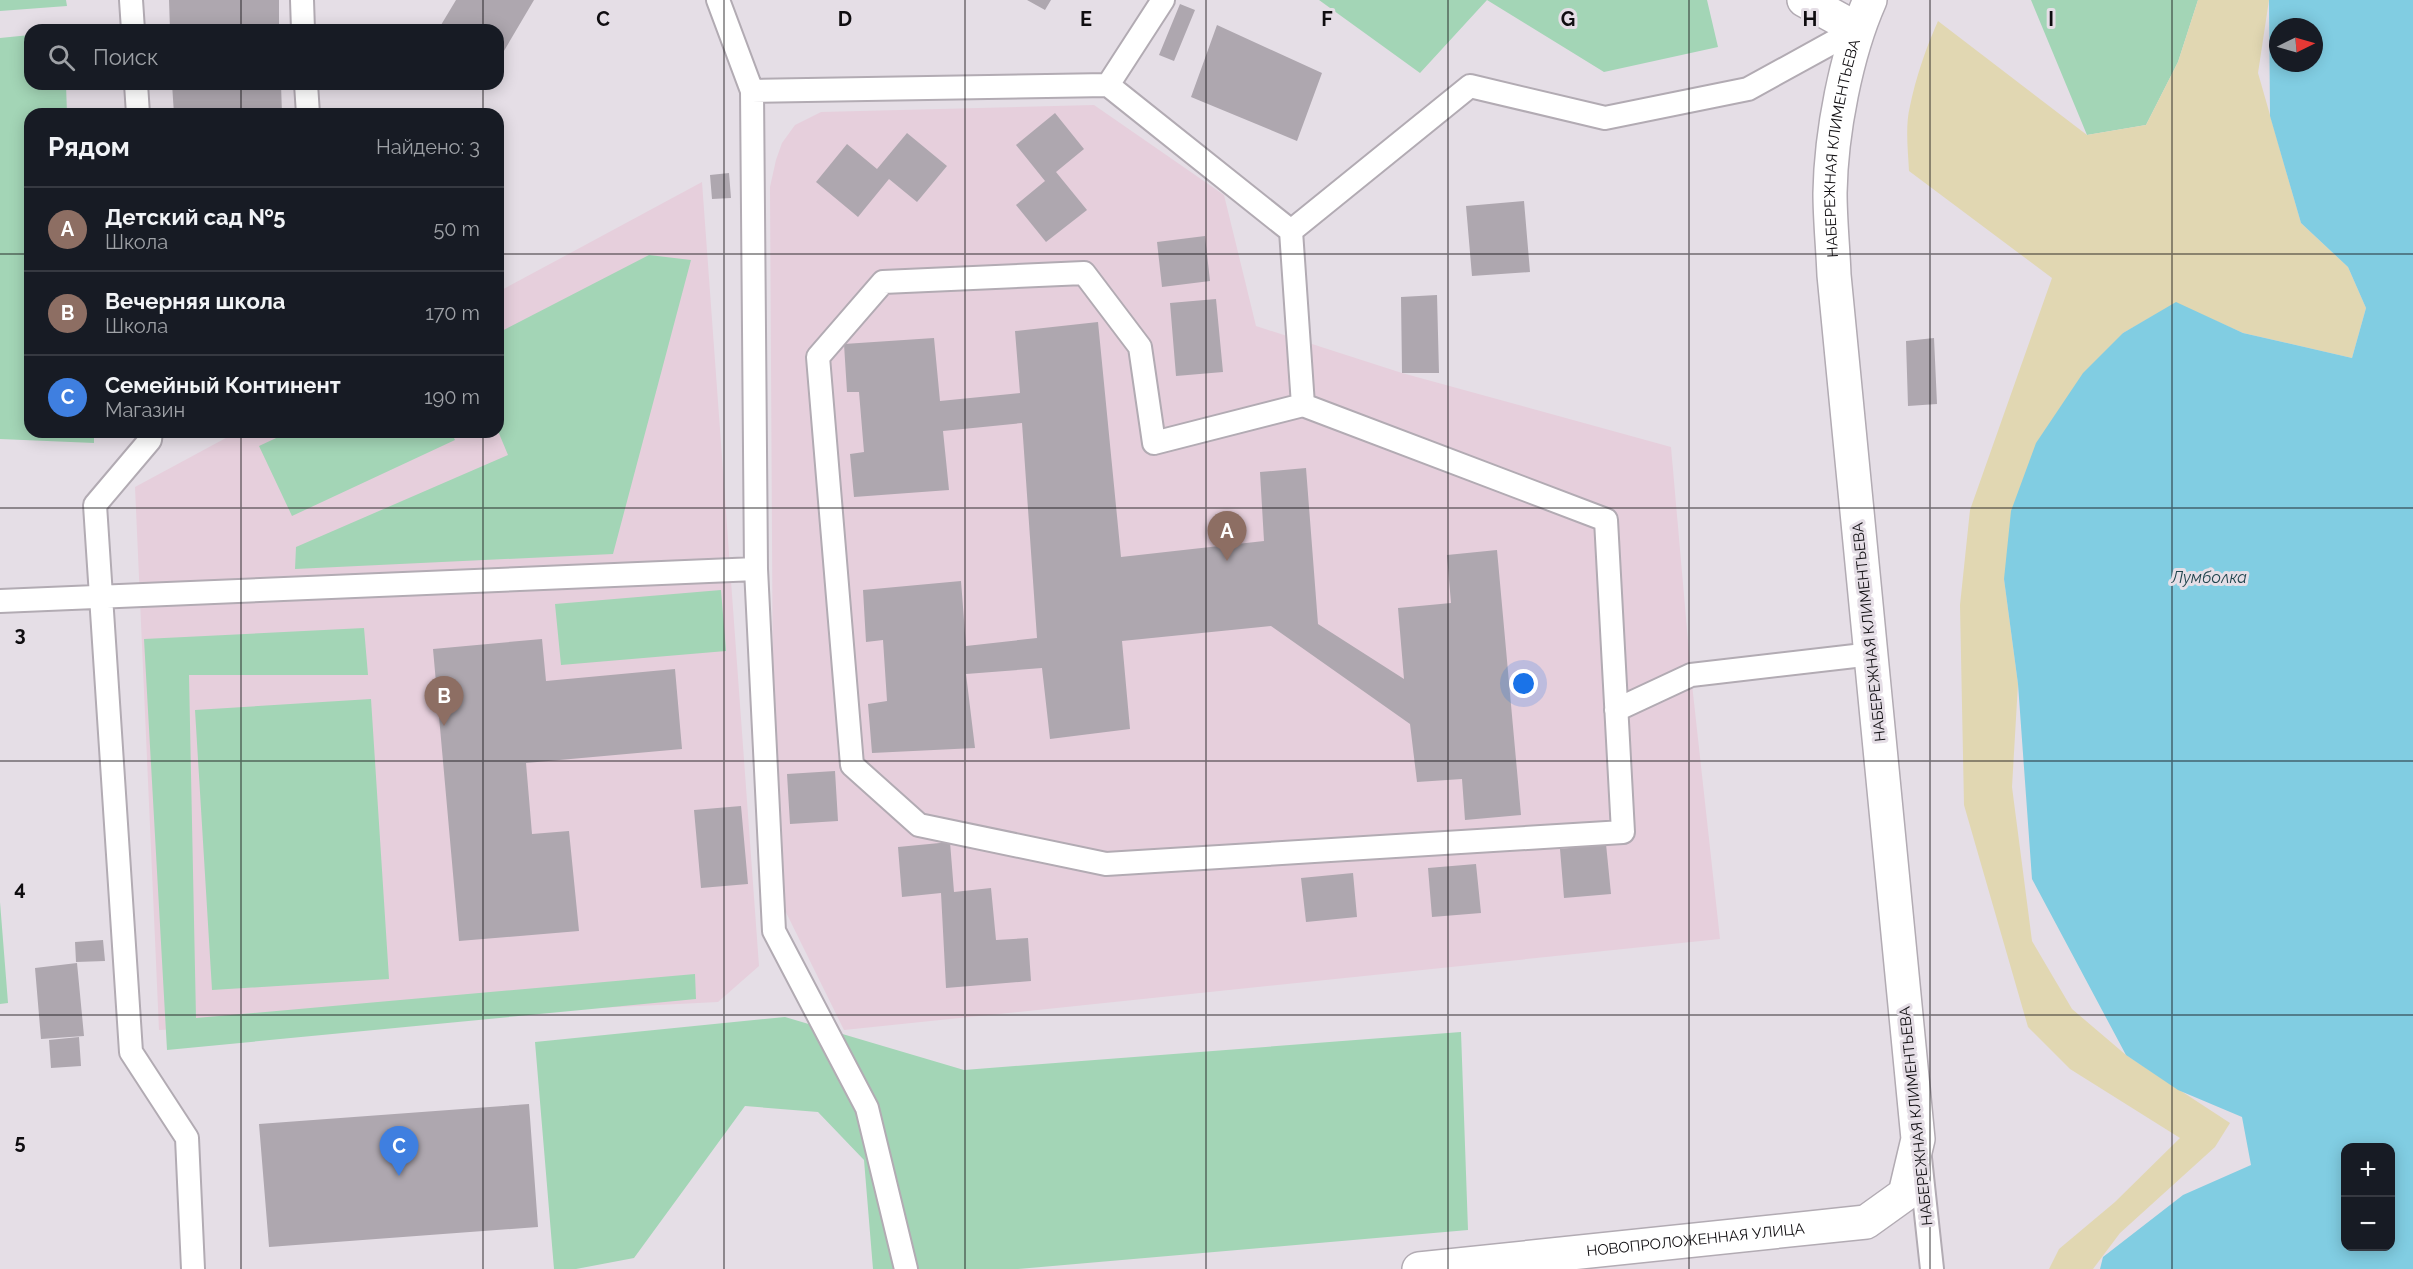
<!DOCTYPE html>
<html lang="ru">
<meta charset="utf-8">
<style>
:root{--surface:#171b24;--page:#20242c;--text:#f1f3f6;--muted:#9ea1a6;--line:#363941;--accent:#7c3aed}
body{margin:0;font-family:Raleway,sans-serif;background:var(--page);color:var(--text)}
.controls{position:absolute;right:18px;bottom:18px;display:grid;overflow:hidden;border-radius:12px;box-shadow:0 3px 15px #0003}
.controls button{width:54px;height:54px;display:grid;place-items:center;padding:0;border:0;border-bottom:2px solid var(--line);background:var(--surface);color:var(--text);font:30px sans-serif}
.compass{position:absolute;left:2269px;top:18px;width:54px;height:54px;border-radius:50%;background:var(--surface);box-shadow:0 3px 15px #0003;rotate:85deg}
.you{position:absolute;left:1524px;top:684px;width:21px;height:21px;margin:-15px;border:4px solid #fff;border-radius:50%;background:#1a73e8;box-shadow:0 0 0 9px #1a73e833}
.badge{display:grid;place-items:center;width:39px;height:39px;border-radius:50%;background:var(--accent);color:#fff;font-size:20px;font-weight:700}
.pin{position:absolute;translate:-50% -50px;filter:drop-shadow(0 2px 3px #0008)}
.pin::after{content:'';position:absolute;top:32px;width:21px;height:18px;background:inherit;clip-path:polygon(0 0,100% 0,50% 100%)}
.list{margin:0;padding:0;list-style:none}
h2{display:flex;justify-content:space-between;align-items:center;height:78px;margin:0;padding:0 24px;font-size:26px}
h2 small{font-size:20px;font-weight:400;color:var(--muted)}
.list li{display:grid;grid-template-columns:39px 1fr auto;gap:18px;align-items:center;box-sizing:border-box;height:84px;padding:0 24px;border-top:2px solid var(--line)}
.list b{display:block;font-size:22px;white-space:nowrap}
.list p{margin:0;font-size:20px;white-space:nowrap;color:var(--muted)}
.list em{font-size:20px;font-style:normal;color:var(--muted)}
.icon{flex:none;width:33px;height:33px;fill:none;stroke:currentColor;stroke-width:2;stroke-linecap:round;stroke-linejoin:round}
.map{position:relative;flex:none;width:2413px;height:1269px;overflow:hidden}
.search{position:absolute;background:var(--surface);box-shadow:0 3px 15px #0003;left:24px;top:24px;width:480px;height:66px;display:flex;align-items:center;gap:15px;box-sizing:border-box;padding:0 21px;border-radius:18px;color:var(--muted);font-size:22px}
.panel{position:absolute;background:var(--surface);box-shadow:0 3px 15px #0003;left:24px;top:108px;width:480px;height:330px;border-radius:18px}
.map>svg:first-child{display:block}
.education{fill:#e6cfdc}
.green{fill:#a3d5b6}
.sand{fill:#e1d7b2}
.water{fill:#81cde2;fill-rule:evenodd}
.building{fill:#aea7af}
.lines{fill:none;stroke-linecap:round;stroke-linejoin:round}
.service-casing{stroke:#b2abb3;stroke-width:26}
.tertiary-casing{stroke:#b2abb3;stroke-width:36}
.service{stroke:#fff;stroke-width:22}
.tertiary{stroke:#fff;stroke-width:33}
.grid{fill:none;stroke:#0f0d10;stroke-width:1.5;stroke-opacity:0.55}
.labels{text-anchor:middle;stroke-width:6;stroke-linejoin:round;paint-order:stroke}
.street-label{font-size:15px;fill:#0f0d10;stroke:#e5dee6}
.water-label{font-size:16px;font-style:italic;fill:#20444d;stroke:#e5dee6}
.grid-label{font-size:20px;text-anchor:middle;font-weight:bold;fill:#0f0d10;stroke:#e5dee6;stroke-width:6;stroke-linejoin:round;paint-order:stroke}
</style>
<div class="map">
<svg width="2413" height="1269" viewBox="0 0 2413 1269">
<rect width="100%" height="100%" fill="#e5dee6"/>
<!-- education -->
<path class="education" d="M1094,105l130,90 32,131 146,47 269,74 20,228 29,264 -876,91 -70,-142 -4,-701 6,-27 6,-17 13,-18 26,-13z
M702,182l57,784 -41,36 -559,28 -24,-543 102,-55h261v-140z"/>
<!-- green -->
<path class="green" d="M0,0h66l1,6 -67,5z
M1319,0h168l-67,73z
M1487,0h220l11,47 -114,25z
M2031,0h167l-20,62 -32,63 -59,10z
M30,35v49h36l1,30h-37v318h64v11l-94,-4v-401z
M649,255l42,5 -78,294 -318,15 1,-22 212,-92 -10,-24v-98z
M289,432h162l4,8 -163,76 -33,-70z
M721,590l5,61 -165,14 -6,-61z
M364,628l4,47h-179l7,343 499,-44 1,25 -529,51 -23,-411z
M371,699l18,280 -177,11 -17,-280z
M0,902l8,101 -8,1z
M785,1017l179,53 497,-38 7,198 -450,39h-145l-9,-109 -46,-48 -73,-6 -111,152 -58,11h-22l-19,-227z"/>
<!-- sand -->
<path class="sand" d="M2198,0h71l-11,73 43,150 47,44 18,41 -14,50 -109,-25 -67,-30 -53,30 -119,246 14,105 -6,103 20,154 40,68 54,46 104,68 -15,24 -95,86 -27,36h-44l10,-20 56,-47 65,-64 -110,-69 -42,-42 -64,-222 -4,-200 10,-95 82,-232 -143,-107c-1,-21 -4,-45 1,-65 6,-29 16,-58 28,-85l149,114 59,-10 32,-63z"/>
<!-- water -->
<path class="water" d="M2269,0h144v1269h-313l3,-12 80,-62 68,-30 -9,-48 -64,-27 -52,-35 -94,-176 -14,-195 -14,-105 7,-68 25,-68 47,-70 40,-40 53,-31 67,31 109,25 14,-50 -18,-41 -47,-44 -31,-107zM2278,27h36v36h-36zM2346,1148h44v98h-44z"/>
<!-- building -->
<path class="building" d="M169,0h110v30h-109z
M456,0h78l-36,61v-31h-60z
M1027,0h24l-6,10z
M1180,4l15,6 -21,51 -15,-6z
M1217,25l105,48 -25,68 -106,-44z
M172,84h109l1,30h-108z
M1055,113l29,36 -28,23 31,38 -41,32 -30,-37 29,-24 -29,-36z
M907,133l40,33 -30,36 -28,-23 -31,38 -42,-35 31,-38 30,25z
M729,173l2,25 -19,1 -2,-24z
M1524,201l6,71 -58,4 -6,-70z
M1205,236l5,45 -48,6 -5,-45z
M1437,295l2,78h-37l-1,-76z
M1216,299l7,73 -47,4 -6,-73z
M1098,322l23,235 143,-16 -4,-69 46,-4 12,156 86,55 -6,-71 53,-5 -4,-48 50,-5 24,265 -56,5 -3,-41 -45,3 -7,-58 -139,-98 -149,15 8,88 -80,10 -8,-71 -76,6 9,74 -103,5 -4,-49 19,-3 -4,-61 -17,2 -3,-52 98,-9 5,65 71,-8 -15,-215 -79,8 6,59 -95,7 -4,-43 14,-2 -5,-60h-12l-3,-48 90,-6 6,63 80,-8 -5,-62z
M1934,338l3,66 -29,2 -2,-65z
M542,639l4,42 129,-12 7,80 -156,14 6,71 37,-3 10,100 -120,10 -26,-292z
M835,771l3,50 -48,3 -3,-50z
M741,806l7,78 -47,4 -7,-78z
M950,842l4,50 37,-4 5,52 32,-2 3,43 -85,7 -5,-95 -39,4 -4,-50z
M1606,844l5,50 -47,4 -4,-49z
M1476,864l5,49 -49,4 -4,-49z
M1353,873l4,44 -51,5 -5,-44z
M103,940l2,21 -29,1 -1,-20z
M77,963l7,73 -43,3 -6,-71z
M79,1037l2,29 -30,2 -2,-28z
M529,1104l9,123 -269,20 -10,-123z"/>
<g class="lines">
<defs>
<path id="service" d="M131,0l2,30
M302,0l1,30
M718,0l34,91
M136,84l2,30
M306,84l2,30
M1108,85l55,-85
M1291,231l179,-145 135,32 143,-29 109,-60
M1084,273l56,74 14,96 149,-38 303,115 17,312 -517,32 -187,-39 -67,-60 -34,-408 65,-75z
M151,432l-1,8 -55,65 36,547 56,86 6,131
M0,601l756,-32
M1616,710l75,-35 181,-21
M1920,1158l12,111
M906,1269l-39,-161 -93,-177 -18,-362 -4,-478 356,-6 183,146 12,174"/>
<g id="tertiary">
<path d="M1804,0l53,29"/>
<path id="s1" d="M1419,1269l447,-47 39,-28 13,-55 -84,-864c-1,-27 -4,-55 -4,-82 1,-60 16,-139 40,-193"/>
</g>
</defs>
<!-- service casing -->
<use href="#service" class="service-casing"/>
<!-- tertiary casing -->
<use href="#tertiary" class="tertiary-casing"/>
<!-- service -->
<use href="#service" class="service"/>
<!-- tertiary -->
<use href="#tertiary" class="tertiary"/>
</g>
<!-- grid -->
<path class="grid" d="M241,0v30M483,0v30M724,0v1269M965,0v1269M1206,0v1269M1448,0v1269M1689,0v1269M1930,0v1269M2172,0v1269M241,84v30M483,84v30M0,254h30M498,254h1915M241,432v837M483,432v837M0,508h2413M0,761h2413M0,1015h2413"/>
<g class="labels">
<!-- street labels -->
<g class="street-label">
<text dy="5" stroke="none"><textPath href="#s1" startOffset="1550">НАБЕРЕЖНАЯ КЛИМЕНТЬЕВА</textPath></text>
<text transform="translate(1869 632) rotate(-96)" y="5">НАБЕРЕЖНАЯ КЛИМЕНТЬЕВА</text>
<text transform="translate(1916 1116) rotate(-96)" y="5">НАБЕРЕЖНАЯ КЛИМЕНТЬЕВА</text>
<text dy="5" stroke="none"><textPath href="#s1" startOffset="278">НОВОПРОЛОЖЕННАЯ УЛИЦА</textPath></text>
</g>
<!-- water labels -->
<g class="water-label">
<text x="2209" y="583">Лумболка</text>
</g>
</g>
<g class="grid-label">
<text x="603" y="26">C</text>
<text x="845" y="26">D</text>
<text x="1086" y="26">E</text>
<text x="1327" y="26">F</text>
<text x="1568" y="26">G</text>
<text x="1810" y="26">H</text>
<text x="2051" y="26">I</text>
<text x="20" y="641">3</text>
<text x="20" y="895">4</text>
<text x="20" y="1149">5</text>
</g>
</svg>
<div class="controls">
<button>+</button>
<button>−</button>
</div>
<svg class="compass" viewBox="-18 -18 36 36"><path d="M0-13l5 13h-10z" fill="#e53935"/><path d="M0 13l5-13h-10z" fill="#9ea1a6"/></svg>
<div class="you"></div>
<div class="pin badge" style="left:1227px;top:561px;background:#8d6e63">A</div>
<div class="pin badge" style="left:444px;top:726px;background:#8d6e63">B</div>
<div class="pin badge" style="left:399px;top:1176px;background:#3f7fe0">C</div>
<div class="search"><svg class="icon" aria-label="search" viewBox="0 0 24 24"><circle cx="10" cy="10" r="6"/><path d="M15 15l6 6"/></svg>Поиск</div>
<section class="panel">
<h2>Рядом<small>Найдено: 3</small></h2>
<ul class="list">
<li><span class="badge" style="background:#8d6e63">A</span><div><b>Детский сад №5</b><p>Школа</p></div><em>50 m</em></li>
<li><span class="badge" style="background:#8d6e63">B</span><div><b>Вечерняя школа</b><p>Школа</p></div><em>170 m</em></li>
<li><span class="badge" style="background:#3f7fe0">C</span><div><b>Семейный Континент</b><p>Магазин</p></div><em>190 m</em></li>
</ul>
</section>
</div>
